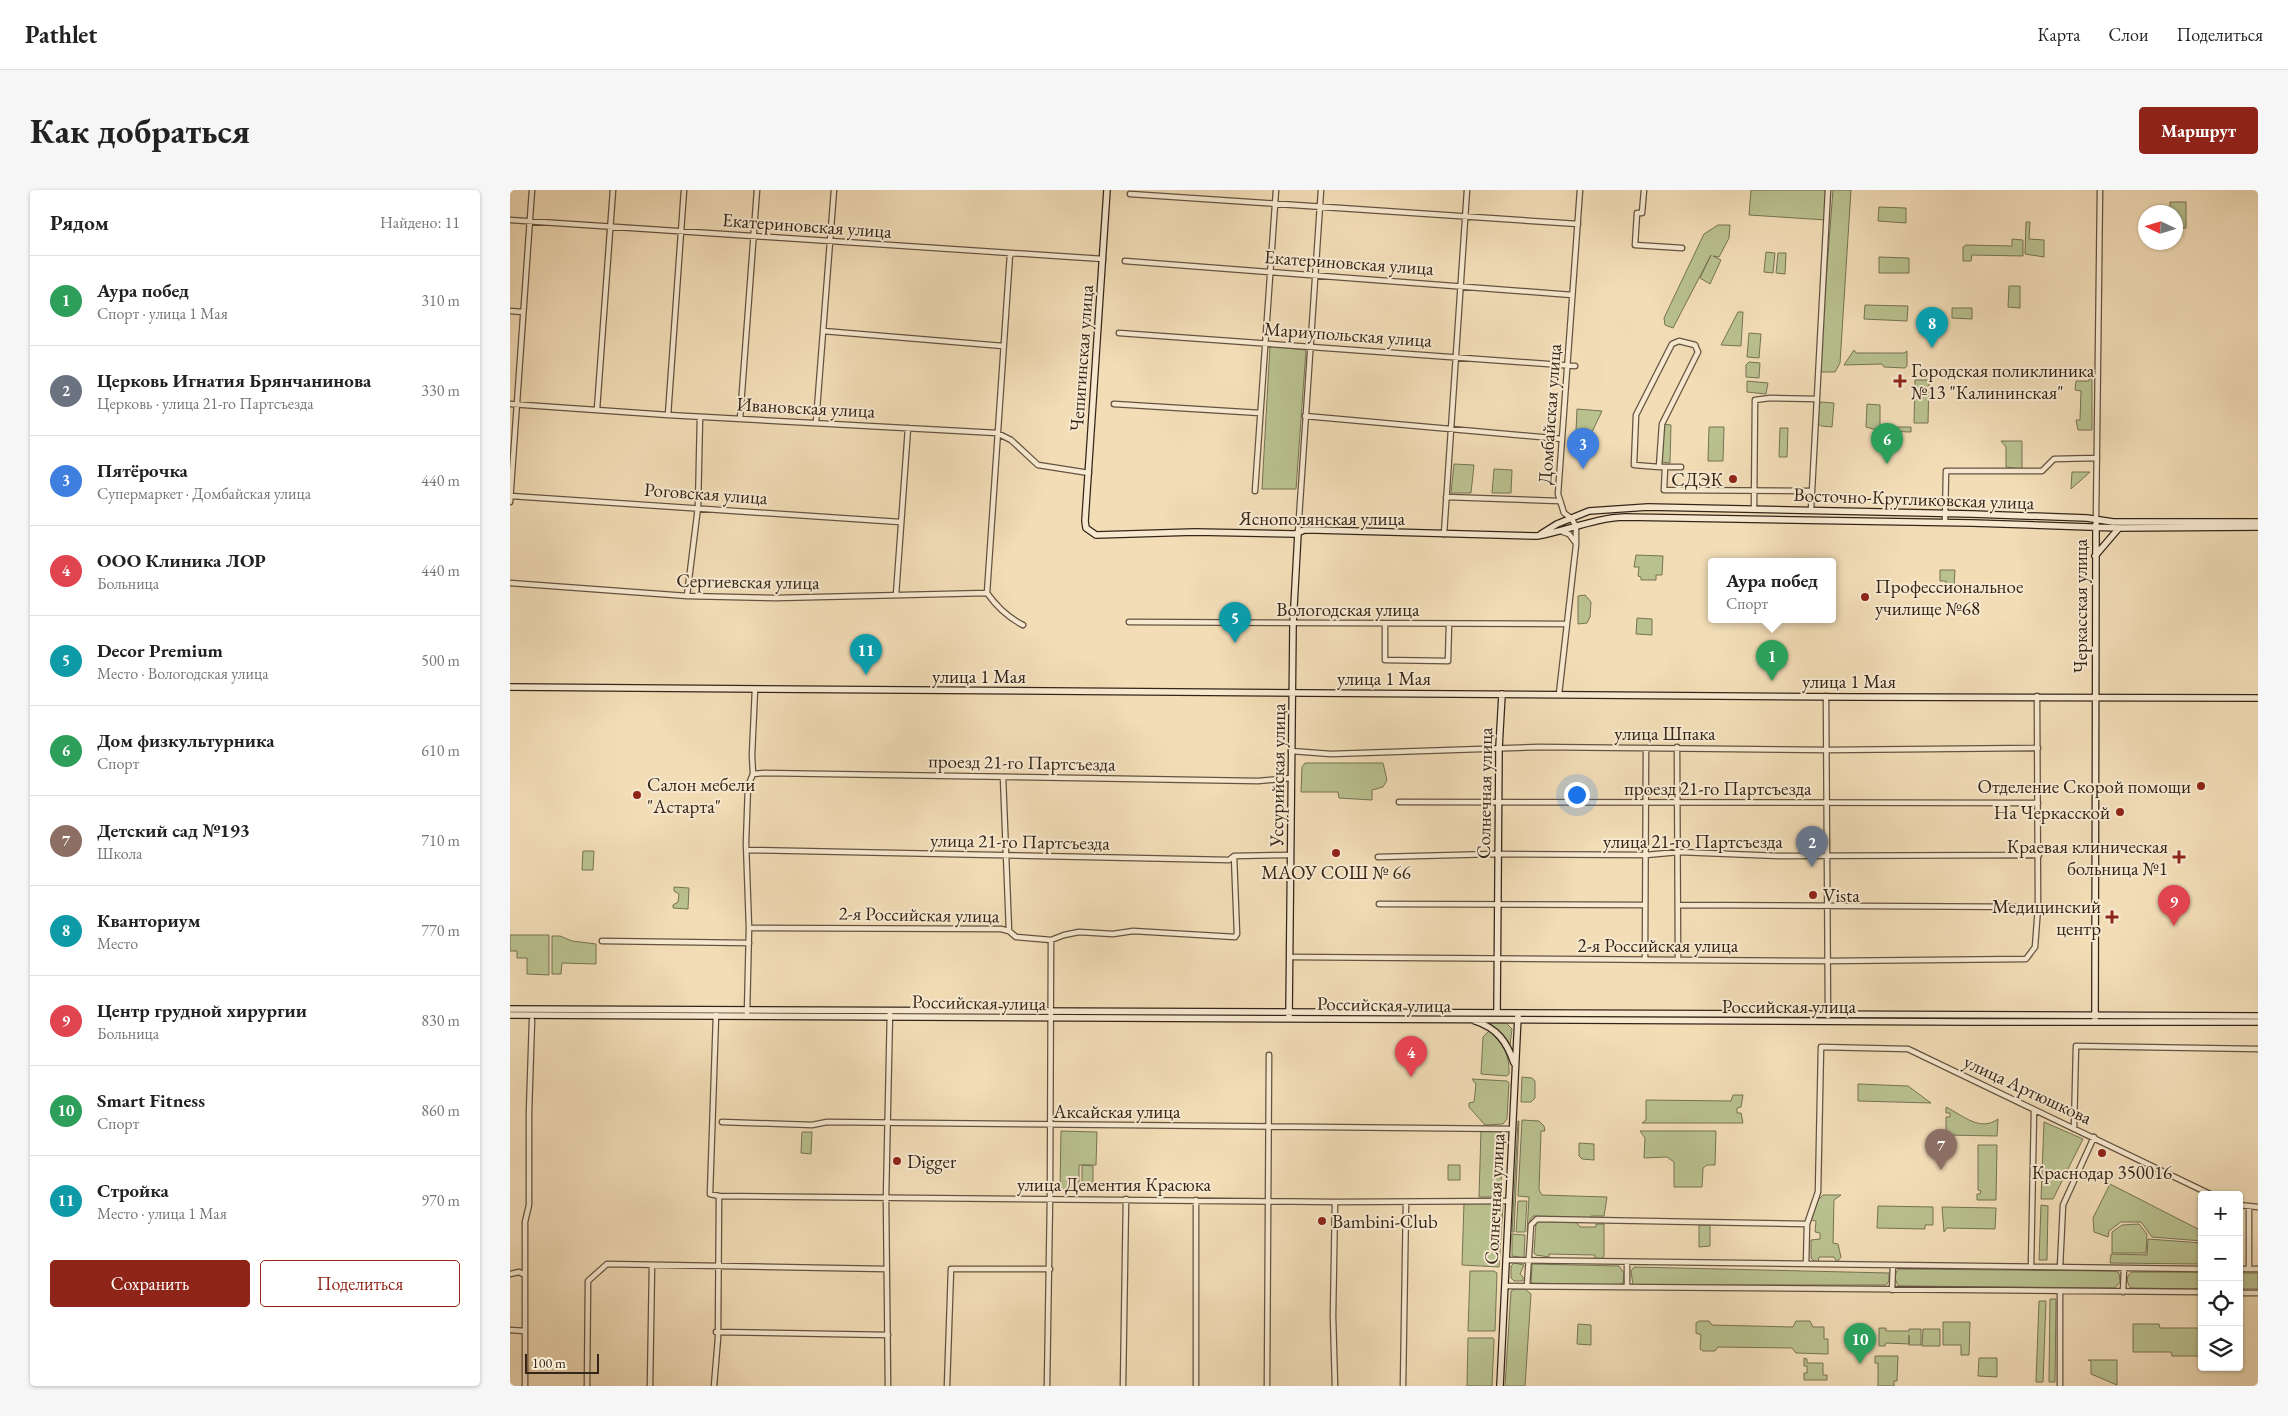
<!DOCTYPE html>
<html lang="ru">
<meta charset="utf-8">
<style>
:root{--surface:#fff;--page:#f6f6f6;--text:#222;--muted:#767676;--line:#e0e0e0;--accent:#8f2418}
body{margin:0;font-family:"EB Garamond",serif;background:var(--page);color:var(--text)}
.controls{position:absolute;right:15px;bottom:15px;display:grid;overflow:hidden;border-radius:5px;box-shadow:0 1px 4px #0004}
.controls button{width:45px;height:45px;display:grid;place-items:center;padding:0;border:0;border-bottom:1px solid var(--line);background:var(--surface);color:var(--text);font:25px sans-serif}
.compass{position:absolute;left:1628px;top:15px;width:45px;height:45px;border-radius:50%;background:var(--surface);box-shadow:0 1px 4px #0004;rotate:274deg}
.scale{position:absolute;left:15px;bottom:12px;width:74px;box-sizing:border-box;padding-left:5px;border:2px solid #342518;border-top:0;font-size:14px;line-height:18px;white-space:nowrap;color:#342518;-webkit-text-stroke:4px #f7e9d0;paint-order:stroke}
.you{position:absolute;left:1066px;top:604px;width:18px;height:18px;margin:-12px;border:4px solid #fff;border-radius:50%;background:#1a73e8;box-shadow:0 0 0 8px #1a73e833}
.badge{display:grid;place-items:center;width:32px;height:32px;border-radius:50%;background:var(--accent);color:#fff;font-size:16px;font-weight:700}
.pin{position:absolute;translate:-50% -41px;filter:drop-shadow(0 1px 2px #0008)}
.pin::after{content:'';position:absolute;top:26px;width:18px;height:15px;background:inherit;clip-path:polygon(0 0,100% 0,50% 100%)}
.popup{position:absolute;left:1198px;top:368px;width:128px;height:65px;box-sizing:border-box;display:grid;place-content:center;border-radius:5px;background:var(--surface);filter:drop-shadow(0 1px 4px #0005);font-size:16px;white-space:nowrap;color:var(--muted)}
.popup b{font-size:19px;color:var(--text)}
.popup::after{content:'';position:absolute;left:50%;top:100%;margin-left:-10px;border:10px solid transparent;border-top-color:var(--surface)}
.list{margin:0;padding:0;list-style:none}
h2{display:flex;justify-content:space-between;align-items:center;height:65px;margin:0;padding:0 20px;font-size:21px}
h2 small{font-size:16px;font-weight:400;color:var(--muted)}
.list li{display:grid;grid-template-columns:32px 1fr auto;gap:15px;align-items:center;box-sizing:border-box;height:90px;padding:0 20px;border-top:1px solid var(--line)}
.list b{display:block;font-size:19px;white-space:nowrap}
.list p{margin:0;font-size:16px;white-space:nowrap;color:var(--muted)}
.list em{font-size:16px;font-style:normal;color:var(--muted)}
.actions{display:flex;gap:10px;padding:15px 20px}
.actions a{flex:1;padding:11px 0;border:1px solid var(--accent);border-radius:5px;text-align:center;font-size:18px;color:var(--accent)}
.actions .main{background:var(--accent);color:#fff}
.icon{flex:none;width:28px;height:28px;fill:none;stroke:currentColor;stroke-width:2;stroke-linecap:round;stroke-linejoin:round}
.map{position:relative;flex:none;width:1748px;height:1196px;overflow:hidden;border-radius:5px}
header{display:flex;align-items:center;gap:30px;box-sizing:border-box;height:70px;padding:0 25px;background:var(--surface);border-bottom:1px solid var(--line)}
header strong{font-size:24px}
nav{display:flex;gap:28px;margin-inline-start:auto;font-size:18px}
.intro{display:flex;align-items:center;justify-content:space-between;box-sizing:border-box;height:120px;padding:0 30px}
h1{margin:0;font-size:35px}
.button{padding:12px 22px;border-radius:5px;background:var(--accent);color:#fff;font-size:18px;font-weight:700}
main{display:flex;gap:30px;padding:0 30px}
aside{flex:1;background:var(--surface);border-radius:5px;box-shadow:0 1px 4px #0004}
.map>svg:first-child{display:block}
.green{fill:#b9c18f;stroke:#767354}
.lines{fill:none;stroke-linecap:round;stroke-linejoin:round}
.street-casing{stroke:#645340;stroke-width:7}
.secondary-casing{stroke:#342518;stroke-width:8}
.street{stroke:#f7e9d0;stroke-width:4.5}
.secondary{stroke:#f7e9d0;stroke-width:5.5}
.poi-dot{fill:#8f2418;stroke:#f7e9d0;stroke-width:2}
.labels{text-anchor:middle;stroke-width:4;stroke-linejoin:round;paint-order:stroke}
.street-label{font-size:19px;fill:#342518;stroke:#f7e9d0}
.poi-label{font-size:19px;fill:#342518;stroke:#f7e9d0;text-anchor:start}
</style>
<header>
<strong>Pathlet</strong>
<nav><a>Карта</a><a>Слои</a><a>Поделиться</a></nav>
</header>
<div class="intro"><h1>Как добраться</h1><a class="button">Маршрут</a></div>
<main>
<aside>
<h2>Рядом<small>Найдено: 11</small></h2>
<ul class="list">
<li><span class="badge" style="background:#2e9e5b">1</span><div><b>Аура побед</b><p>Спорт · улица 1 Мая</p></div><em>310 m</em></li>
<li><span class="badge" style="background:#6b7280">2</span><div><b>Церковь Игнатия Брянчанинова</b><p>Церковь · улица 21-го Партсъезда</p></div><em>330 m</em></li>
<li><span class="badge" style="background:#3f7fe0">3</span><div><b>Пятёрочка</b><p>Супермаркет · Домбайская улица</p></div><em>440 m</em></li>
<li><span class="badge" style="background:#e0444e">4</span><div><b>ООО Клиника ЛОР</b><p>Больница</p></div><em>440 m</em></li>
<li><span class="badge" style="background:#0f9aa8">5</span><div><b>Decor Premium</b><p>Место · Вологодская улица</p></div><em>500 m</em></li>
<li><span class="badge" style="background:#2e9e5b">6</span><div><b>Дом физкультурника</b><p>Спорт</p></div><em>610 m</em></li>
<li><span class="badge" style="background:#8d6e63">7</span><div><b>Детский сад №193</b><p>Школа</p></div><em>710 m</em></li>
<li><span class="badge" style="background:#0f9aa8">8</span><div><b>Кванториум</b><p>Место</p></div><em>770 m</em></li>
<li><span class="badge" style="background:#e0444e">9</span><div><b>Центр грудной хирургии</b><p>Больница</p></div><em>830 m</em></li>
<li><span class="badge" style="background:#2e9e5b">10</span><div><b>Smart Fitness</b><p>Спорт</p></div><em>860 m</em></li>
<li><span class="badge" style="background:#0f9aa8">11</span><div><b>Стройка</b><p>Место · улица 1 Мая</p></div><em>970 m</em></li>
</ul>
<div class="actions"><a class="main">Сохранить</a><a>Поделиться</a></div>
</aside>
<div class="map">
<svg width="1748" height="1196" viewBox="0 0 1748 1196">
<rect width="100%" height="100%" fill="#f2ddb7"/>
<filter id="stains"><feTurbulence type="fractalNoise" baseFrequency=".004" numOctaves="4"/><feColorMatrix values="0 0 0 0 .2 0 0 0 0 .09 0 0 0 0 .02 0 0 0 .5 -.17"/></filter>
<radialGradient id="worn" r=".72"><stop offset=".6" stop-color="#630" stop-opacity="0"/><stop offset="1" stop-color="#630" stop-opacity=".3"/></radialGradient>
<!-- green -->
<path class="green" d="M1241,0h77l-2,30 -77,-5z
M1323,0h18l-11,173 -5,9h-16z
M1660,12h16v26h-10v-16h-6z
M1369,17l27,1v15l-28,-2z
M1516,32h4l-1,17 15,1v17l-19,-3z
M1208,35h12l-1,13 -10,19 -6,-1 8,4 -11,24 -10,-6 11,-23 -38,73 -8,-3 -1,-7 40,-84z
M1502,49l11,1v16l-51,-1 -1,6h-8v-14l3,-2 46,1z
M1256,62l9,1 -2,20 -9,-1z
M1268,63h8l-1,21 -9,-1z
M1369,67l30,1v15h-30z
M1499,96h11v22l-12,-1z
M1355,115l43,1 -1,15 -43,-2z
M1442,118h20v11l-20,-1z
M1228,122h5l-2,34 -20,-1z
M1239,143l12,1 -2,24 -12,-1z
M760,156l36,4 -10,139h-34z
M1344,160l2,3h48l3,-2v15l-2,2 -21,-1 -2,-3 -38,1z
M1239,172l11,1 -1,15 -13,-1v-12z
M1579,187l3,3v50h-14l-2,-10h4l1,-29 -6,-1 1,-9h13z
M1405,190h14l-1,43h-14z
M1237,191l21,2 -2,11 -19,-2z
M1311,212l13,1 -2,24 -11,-1 -4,-3 1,-17z
M1357,214l13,1v22h31v5l-31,-1 -14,-4z
M1067,219l25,2 -10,21 -16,-1z
M1153,234l8,1 -1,38 -9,-1z
M1199,237h15l-1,34h-15z
M1270,238h8l-1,29h-8z
M1491,251h21v28l-16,-2v-20z
M944,274l20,1 -3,28h-20z
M984,279l18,1 -1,23h-19z
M1562,282h18l-19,17z
M1126,365l27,1 -1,19h-6v5h-15v-3l-3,-1 1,-9h-5z
M1430,380h15l-1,16h-8v-5h-6z
M1075,405l6,7 -1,15 -3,6 -9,1v-28z
M1127,428l15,1v16l-16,-1z
M795,573h78l4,17 -4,7 -11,3v10l-33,-2 -1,-6h-37l1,-25z
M73,661h11l-1,19h-11z
M164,697l15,1 -1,21 -15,-1v-3l5,-3 1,-8 -5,-3z
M0,745h39v40l-22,-1v-16h-10v-7h-7z
M42,746h8l12,5 24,3v20l-34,-1 -1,11h-9z
M980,832l16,1 6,6 -2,16 -11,-14 -11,-7z
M979,841c14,11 21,25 20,43l-2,2 -26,-2 2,-37z
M1012,887l10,1 3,3v17l-4,4h-10z
M962,889l35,2 2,2 -2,36 -4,5 -18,1 -16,-18v-4l5,-1 2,-18z
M1348,894l50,2 23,17 -73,-2z
M1223,905h10l-2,12 -4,1v5h4l2,10h-101l4,-3v-20l85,1z
M1436,917c18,9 34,25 52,12l-1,17 -51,-1v-18h4v-4h-4z
M1012,930l17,1 5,5 1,5h-4l-2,59 3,5 65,2 -3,19h-13l-1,2 -57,-2 -3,4 -1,12h-2l2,-35 -11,-1z
M1008,931h1l-5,111h-2z
M1534,932l39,17 -30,60h-12z
M971,940l18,1 5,6 -4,60h-21z
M551,941l36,1 -1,33h-17v24h-19z
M1130,941h76l-1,34h-8l-4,3 -1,19h-28v-25l-7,-5 -23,1 1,-20z
M292,942h10l-1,22 -10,-1z
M1069,953l15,1v16l-12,-1 -3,-3z
M1468,955h19l-1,55h-19v-6h3l1,-3 -3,-1z
M572,975l11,1v21h-11z
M938,975h12v15h-12z
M1600,994l92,47v10l-50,-4 -11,-15h-20l-12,9 -1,6 -14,-5 -1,-14z
M1313,1005h18l-7,5 -1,43 5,1 3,13 -4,5 -3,-5h-15l-1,5 -4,-1 -3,-3v-18l9,-1v-6l-5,-1 1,-11 -5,-1 7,-20z
M1008,1011h9l-2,31h-9z
M954,1012l35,1 4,3 -4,61 -37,-2z
M1531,1015l7,1 -1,54h-8z
M1368,1016l55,1v18h-8v4l-48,-1z
M1432,1017l54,1 -1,21 -48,-1 -3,4z
M1028,1030l37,1 5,6h16v-3h8v32l-2,3 -7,-1v-3l-46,-1v3l-13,-2 -2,-2 2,-30z
M1629,1034l8,10 -1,19h-34v-21l10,-7z
M1189,1035h11v21l-11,1z
M1002,1044l13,1 -1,23 -12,-2z
M1638,1049l54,4 -2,21 -90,-1 1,-9 36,1z
M1004,1073l10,2 -4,9 3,3v4h-9l-3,-3v-12z
M1022,1074l87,2 5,7 -1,10 -5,2 -87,-2z
M1124,1077l255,6v8l-3,4h-253l-2,-14z
M1389,1079l216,2 4,2 1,9 -5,6 -216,-2c-5,-5 -5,-13 0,-17z
M960,1081h24l3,2 -2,58h-27z
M1622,1082h70v17l-71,-1c-5,-5 -5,-13 1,-16z
M1729,1083h19v16h-19z
M1005,1099h10l6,5 -6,92h-20l6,-95z
M1540,1109h6l-1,83h-6z
M1529,1111h7l-3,81h-7z
M1189,1131h10l3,4 81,2 3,-6h14l3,6h11v12h4v15l-32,-1 -4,-5 -74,-1 -3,4h-12l-3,-2 1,-14 -5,-2v-10z
M1433,1132h27l-1,33h-8v-10h-18z
M1068,1134l13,1v20l-14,-1z
M1623,1134h26l1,4h42v28h-30l-1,-4h-38z
M1369,1138h7v3h23v-2h12v16h-12v-10v9l-23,-1 -1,3h-6z
M1413,1139h17v17h-18z
M958,1148h25l1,2 -2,46h-25z
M1365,1166h23l-1,25h-3v5h-16v-23h-3z
M1294,1168l3,1v4h16v12h4v5h-23v-7h3v-7h-3z
M1469,1168h18v19l-19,-1z
M1578,1170h29v25l-26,-11v-13z"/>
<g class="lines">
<defs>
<path id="street" d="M1134,0l-2,23h-5l-2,32 47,3
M620,4l448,30
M0,30l593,39
M500,64l-23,339c10,14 20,24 36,32
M615,71l447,34
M0,121l13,1
M313,141l180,15
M609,143l456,33
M0,214l158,11 329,18 14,7 27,25 51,8
M604,214l146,9
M87,219l16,-219
M158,225l16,-225
M795,226l257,23
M230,229l17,-229
M306,232l18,-232
M1149,277l-25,-2 2,-50 36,-71 7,-3 16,4 3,7 -36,72 -3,43h22
M1155,277l-1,23 148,1
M745,301l21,-301
M1,306l389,26
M936,307l113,4
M0,312l22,-312
M1244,319l1,-109 15,-2 46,1
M1301,320l17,-320
M1586,329l4,-329
M1435,332l1,-51h96l12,-12 43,-1
M1053,342l6,2 6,8
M788,343l23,-343
M934,344l23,-344
M0,393l177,13 89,2 211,-5
M386,405l12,-167
M177,406l11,-89 2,-90
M619,432l438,2
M875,434v36l63,1 1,-37
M1049,504l17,-149v-19l-5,-8 -7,-5 -6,-19 22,-304
M1316,506l2,320
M1167,557l1,213
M781,561l40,3 207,-7 289,3 211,-2
M243,584l11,-1 494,8 33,-3
M493,587l6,154
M889,612l639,1
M238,660l481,10 5,-4 56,-1
M868,667l117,-3 151,1 33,-3 100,4 260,-1
M869,714l266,1
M1169,715l359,2
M239,738l252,1 8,2 7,6 35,3 13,-5 15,-3 34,2 20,-3 102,6 2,-3 -3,-78
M92,751l147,2
M780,767l538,4 198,-2 9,-12 3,-40 -1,-211
M1135,770l1,-212
M237,823l2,-85 -3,-85 2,-57 5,-12 -1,-19 3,-66
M206,825l-6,179 9,2 616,6 174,-1
M212,932l90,3 15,-3 686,7
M1564,939l2,-83 182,3
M1729,1015l19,2
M1739,1017v62
M996,1070l696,9
M1296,1074l1,-40 11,-32 3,-145 87,2 304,146
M1521,1077l3,-157
M1550,1077l3,-62 31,-68
M1729,1079h19
M0,1084l9,-2 6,3
M995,1096l697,6
M1017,1096l4,-61 6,-6 270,5
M1117,1097v-25
M1382,1100l1,-25
M1613,1102l1,-24
M1729,1103h19
M0,1140l15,1
M206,1142l172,3
M15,1196v-164l4,-17v-93l3,-92
M77,1196l1,-105 19,-17 279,5
M140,1196l2,-121
M204,1196l4,-48 1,-142
M378,1196l-2,-188 4,-187
M437,1196l4,-117h99
M537,1196l3,-188 1,-258
M613,1196l3,-187
M686,1196v-186
M757,1196l2,-331
M825,1196l-2,-70 2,-114
M893,1196l3,-184
M1550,1196v-95"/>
<path id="secondary" d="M597,0l-22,331 1,7 10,7 99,-3 100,2 9,-4h12l221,6c30,-5 57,-18 88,-19l347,6 147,5 139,-1
M1031,344l16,-10 32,-13 59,-4 324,7 115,4 26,4h145
M1585,366l24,-28
M0,497l1342,10 406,1
M0,819l1748,7
M987,823l2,-265 3,-54
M0,825l1460,7h288
M779,826l4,-392 5,-91
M1585,830l1,-496
M965,831c22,7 32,21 39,42
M990,1196l18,-370"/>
</defs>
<!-- street casing -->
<use href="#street" class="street-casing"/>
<!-- secondary casing -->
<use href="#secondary" class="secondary-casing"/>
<!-- street -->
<use href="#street" class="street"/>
<!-- secondary -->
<use href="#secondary" class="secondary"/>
</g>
<!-- markers -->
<g class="poi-dot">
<path d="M1387.5 183.5h5v5h5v5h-5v5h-5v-5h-5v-5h5z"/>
<circle cx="1223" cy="289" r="5"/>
<circle cx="1355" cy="407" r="5"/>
<circle cx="1691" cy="596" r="5"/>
<circle cx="127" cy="605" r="5"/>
<circle cx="1610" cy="622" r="5"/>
<circle cx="826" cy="663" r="5"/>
<path d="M1666.5 659.5h5v5h5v5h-5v5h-5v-5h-5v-5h5z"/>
<circle cx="1303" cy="705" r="5"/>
<path d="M1599.5 719.5h5v5h5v5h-5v5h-5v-5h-5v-5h5z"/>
<circle cx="1592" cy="963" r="5"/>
<circle cx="387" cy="971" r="5"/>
<circle cx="812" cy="1031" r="5"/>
</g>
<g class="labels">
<!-- street labels -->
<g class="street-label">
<text transform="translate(297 35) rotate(4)" y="7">Екатериновская улица</text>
<text transform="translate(839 72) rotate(4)" y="7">Екатериновская улица</text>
<text transform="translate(838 144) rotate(4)" y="7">Мариупольская улица</text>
<text transform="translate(571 168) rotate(-86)" y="7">Чепигинская улица</text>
<text transform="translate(296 217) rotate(3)" y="7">Ивановская улица</text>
<text transform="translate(1039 224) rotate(-86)" y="7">Домбайская улица</text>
<text transform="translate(196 303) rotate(4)" y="7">Роговская улица</text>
<text transform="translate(1404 308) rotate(2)" y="7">Восточно-Кругликовская улица</text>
<text x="812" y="335">Яснополянская улица</text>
<text transform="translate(238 391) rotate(1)" y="7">Сергиевская улица</text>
<text transform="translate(1570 416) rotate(-90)" y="7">Черкасская улица</text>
<text x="838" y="426">Вологодская улица</text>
<text x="469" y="493">улица 1 Мая</text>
<text x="874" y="495">улица 1 Мая</text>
<text x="1339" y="498">улица 1 Мая</text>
<text x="1155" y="550">улица Шпака</text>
<text transform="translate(512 572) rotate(1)" y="7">проезд 21-го Партсъезда</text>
<text transform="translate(767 585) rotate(-89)" y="7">Уссурийская улица</text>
<text x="1208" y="605">проезд 21-го Партсъезда</text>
<text transform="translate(974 603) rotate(-89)" y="7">Солнечная улица</text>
<text transform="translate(510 651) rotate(1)" y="7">улица 21-го Партсъезда</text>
<text x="1183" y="658">улица 21-го Партсъезда</text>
<text transform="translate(409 724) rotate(1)" y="7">2-я Российская улица</text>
<text x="1148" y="762">2-я Российская улица</text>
<text transform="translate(469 812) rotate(1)" y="7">Российская улица</text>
<text transform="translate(874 814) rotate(1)" y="7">Российская улица</text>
<text x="1279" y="823">Российская улица</text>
<text transform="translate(1518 899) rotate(25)" y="7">улица Артюшкова</text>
<text x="607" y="928">Аксайская улица</text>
<text x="604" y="1001">улица Дементия Красюка</text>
<text transform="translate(984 1009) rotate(-87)" y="7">Солнечная улица</text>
</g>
<!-- poi labels -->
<g class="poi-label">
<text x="1401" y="187">Городская поликлиника<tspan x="1401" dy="22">№13 "Калининская"</tspan></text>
<text x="1213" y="296" text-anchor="end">СДЭК</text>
<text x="1365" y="403">Профессиональное<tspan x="1365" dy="22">училище №68</tspan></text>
<text x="137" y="601">Салон мебели<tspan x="137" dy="22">"Астарта"</tspan></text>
<text x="1681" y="603" text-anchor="end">Отделение Скорой помощи</text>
<text x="1600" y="629" text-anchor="end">На Черкасской</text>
<text x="1658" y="663" text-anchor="end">Краевая клиническая<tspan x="1658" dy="22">больница №1</tspan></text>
<text x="826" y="689" text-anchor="middle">МАОУ СОШ № 66</text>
<text x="1313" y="712">Vista</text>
<text x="1591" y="723" text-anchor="end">Медицинский<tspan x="1591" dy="22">центр</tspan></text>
<text x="397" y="978">Digger</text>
<text x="1592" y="989" text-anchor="middle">Краснодар 350016</text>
<text x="822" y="1038">Bambini-Club</text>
</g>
</g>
<rect width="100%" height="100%" filter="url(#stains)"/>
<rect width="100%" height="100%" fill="url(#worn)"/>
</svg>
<div class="controls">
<button>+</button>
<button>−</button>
<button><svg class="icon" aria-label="locate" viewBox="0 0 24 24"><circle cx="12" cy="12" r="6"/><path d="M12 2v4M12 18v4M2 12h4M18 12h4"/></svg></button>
<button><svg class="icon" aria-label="layers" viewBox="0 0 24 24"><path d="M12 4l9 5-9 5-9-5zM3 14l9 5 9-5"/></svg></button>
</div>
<svg class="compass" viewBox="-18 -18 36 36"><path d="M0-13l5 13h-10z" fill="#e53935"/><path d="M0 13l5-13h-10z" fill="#767676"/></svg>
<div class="scale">100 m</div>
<div class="you"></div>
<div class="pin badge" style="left:1262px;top:491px;background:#2e9e5b">1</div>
<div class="popup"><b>Аура побед</b>Спорт</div>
<div class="pin badge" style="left:1302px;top:677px;background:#6b7280">2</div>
<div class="pin badge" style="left:1073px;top:279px;background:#3f7fe0">3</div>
<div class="pin badge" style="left:901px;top:887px;background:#e0444e">4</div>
<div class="pin badge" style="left:725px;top:453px;background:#0f9aa8">5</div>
<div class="pin badge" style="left:1377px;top:274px;background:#2e9e5b">6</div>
<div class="pin badge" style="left:1431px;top:980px;background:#8d6e63">7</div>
<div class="pin badge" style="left:1422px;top:158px;background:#0f9aa8">8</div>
<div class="pin badge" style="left:1664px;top:736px;background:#e0444e">9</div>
<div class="pin badge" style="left:1350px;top:1174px;background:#2e9e5b">10</div>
<div class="pin badge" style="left:356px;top:485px;background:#0f9aa8">11</div>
</div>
</main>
